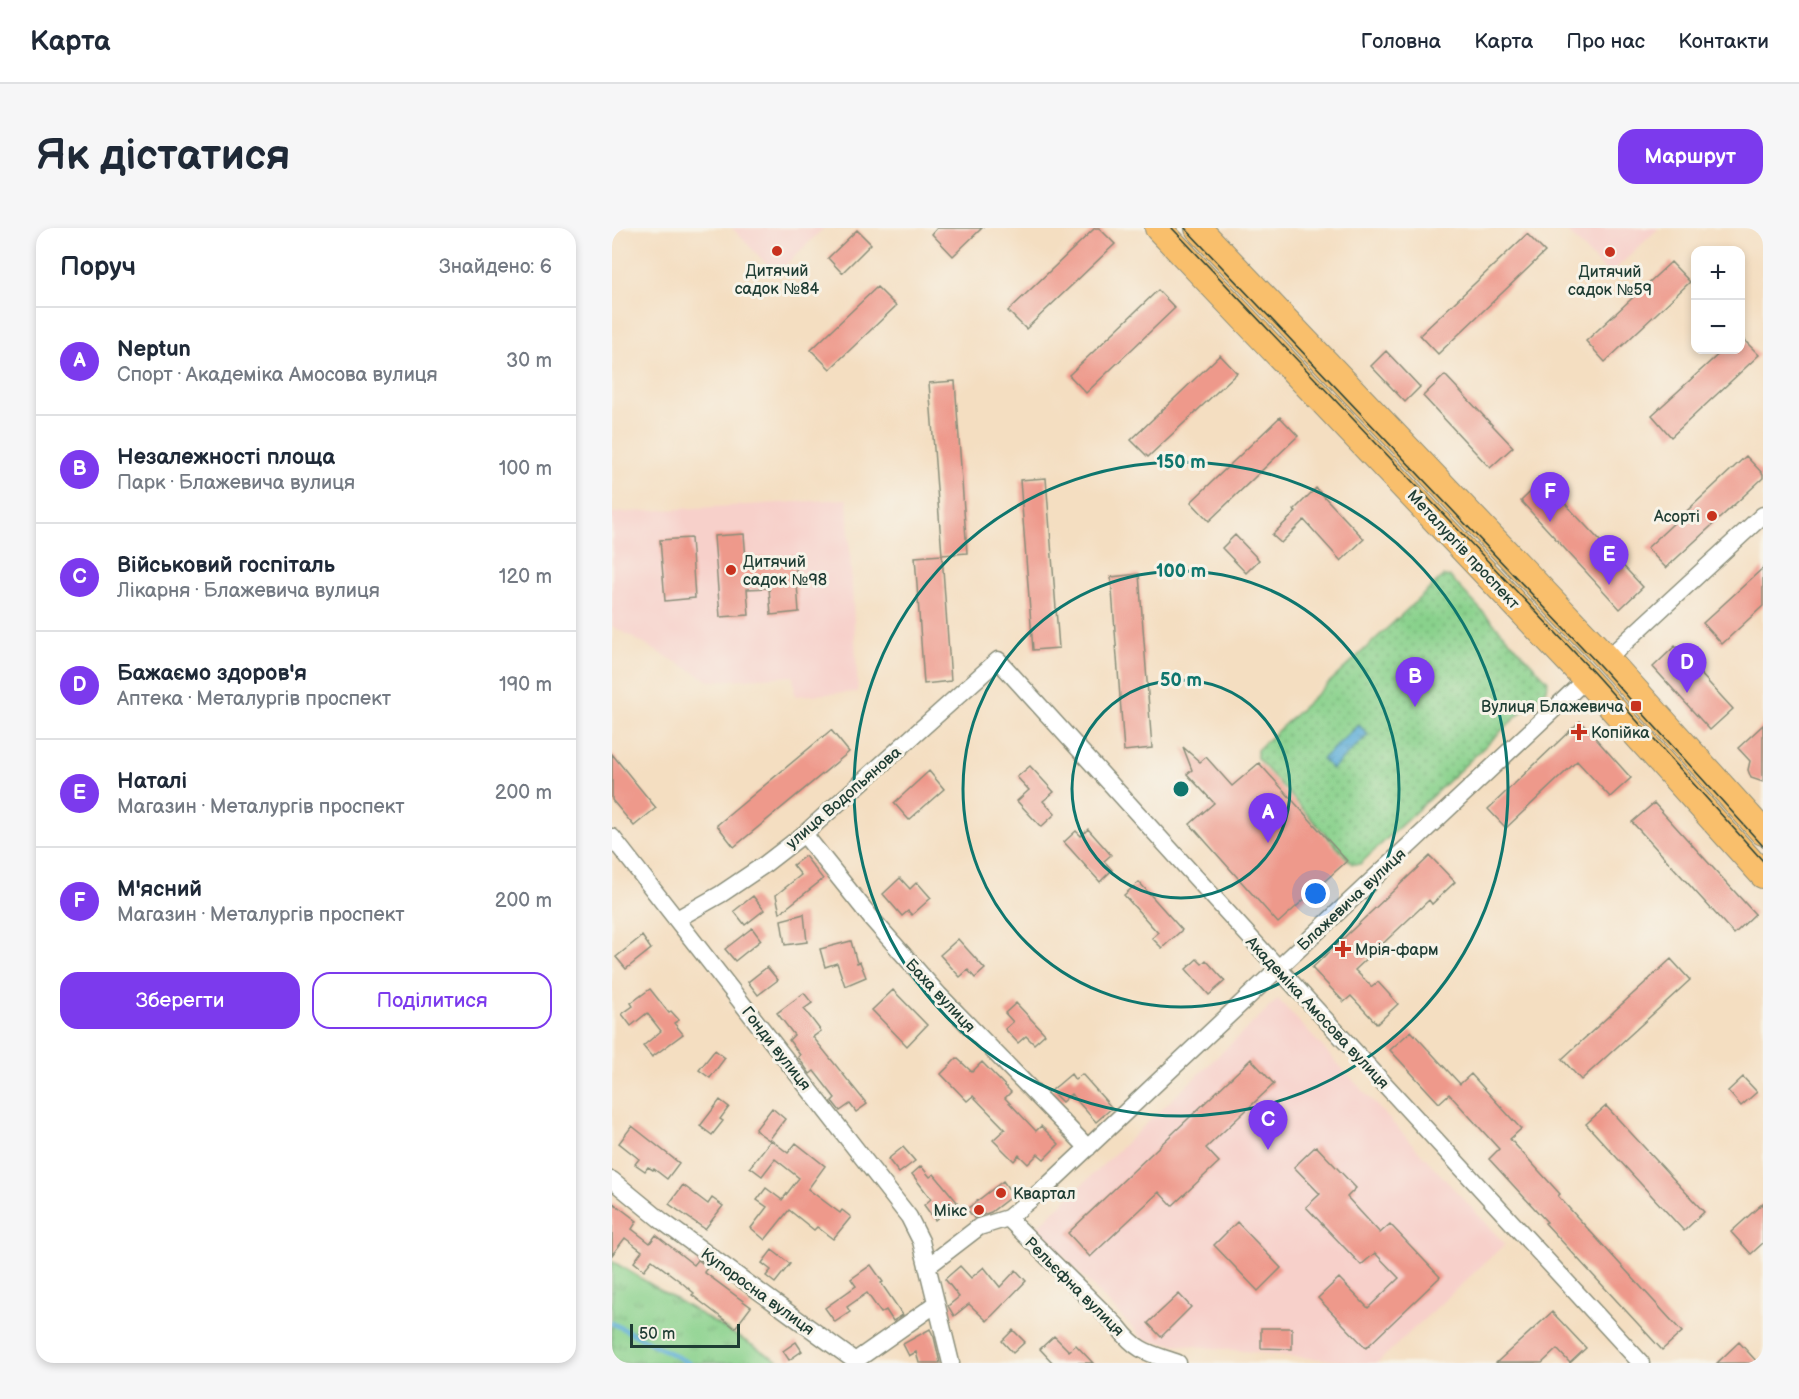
<!DOCTYPE html>
<html lang="uk">
<meta charset="utf-8">
<style>
:root{--surface:#fff;--page:#f6f6f7;--text:#1f2937;--muted:#747a83;--line:#e0e1e3;--accent:#7c3aed}
body{margin:0;font-family:"Balsamiq Sans",sans-serif;background:var(--page);color:var(--text)}
.controls{position:absolute;right:18px;top:18px;display:grid;overflow:hidden;border-radius:12px;box-shadow:0 3px 9px #0003}
.controls button{width:54px;height:54px;display:grid;place-items:center;padding:0;border:0;border-bottom:2px solid var(--line);background:var(--surface);color:var(--text);font:30px sans-serif}
.scale{position:absolute;left:18px;bottom:15px;width:110px;box-sizing:border-box;padding-left:6px;border:3px solid #1f3d34;border-top:0;font-size:16px;line-height:21px;white-space:nowrap;color:#1f3d34;-webkit-text-stroke:4px #f7f3e8;paint-order:stroke}
.you{position:absolute;left:704px;top:666px;width:21px;height:21px;margin:-15px;border:4px solid #fff;border-radius:50%;background:#1a73e8;box-shadow:0 0 0 9px #1a73e833}
.badge{display:grid;place-items:center;width:39px;height:39px;border-radius:50%;background:var(--accent);color:#fff;font-size:20px;font-weight:700}
.pin{position:absolute;translate:-50% -50px;filter:drop-shadow(0 2px 3px #0008)}
.pin::after{content:'';position:absolute;top:32px;width:21px;height:18px;background:inherit;clip-path:polygon(0 0,100% 0,50% 100%)}
.list{margin:0;padding:0;list-style:none}
h2{display:flex;justify-content:space-between;align-items:center;height:78px;margin:0;padding:0 24px;font-size:26px}
h2 small{font-size:20px;font-weight:400;color:var(--muted)}
.list li{display:grid;grid-template-columns:39px 1fr auto;gap:18px;align-items:center;box-sizing:border-box;height:108px;padding:0 24px;border-top:2px solid var(--line)}
.list b{display:block;font-size:22px;white-space:nowrap}
.list p{margin:0;font-size:20px;white-space:nowrap;color:var(--muted)}
.list em{font-size:20px;font-style:normal;color:var(--muted)}
.actions{display:flex;gap:12px;padding:18px 24px}
.actions a{flex:1;padding:14px 0;border:2px solid var(--accent);border-radius:18px;text-align:center;font-size:21px;color:var(--accent)}
.actions .main{background:var(--accent);color:#fff}
.map{position:relative;flex:none;width:1151px;height:1135px;overflow:hidden;border-radius:18px}
header{display:flex;align-items:center;gap:36px;box-sizing:border-box;height:84px;padding:0 30px;background:var(--surface);border-bottom:2px solid var(--line)}
header strong{font-size:28px}
nav{display:flex;gap:33px;margin-inline-start:auto;font-size:21px}
.intro{display:flex;align-items:center;justify-content:space-between;box-sizing:border-box;height:144px;padding:0 36px}
h1{margin:0;font-size:42px}
.button{padding:15px 27px;border-radius:18px;background:var(--accent);color:#fff;font-size:21px;font-weight:700}
main{display:flex;gap:36px;padding:0 36px}
aside{flex:1;background:var(--surface);border-radius:18px;box-shadow:0 3px 9px #0003}
.map>svg:first-child{display:block}
.built{fill:#f7d0ca}
.grass{fill:url(#grass-tufts);stroke:#548760;stroke-width:1.5}
.park{fill:url(#park-dots);stroke:#548760;stroke-width:1.5;fill-rule:evenodd}
.water{fill:url(#water-ripples);stroke:#3e7686;stroke-width:1.5}
.lines{fill:none;stroke-linecap:round;stroke-linejoin:round}
.stream{stroke:#5eafd9;stroke-width:4.5}
.building{fill:#ee998b}
.minor-casing{stroke:#8a8e7a;stroke-width:19}
.primary-casing{stroke:#8a8e7a;stroke-width:28}
.minor{stroke:#fff;stroke-width:16}
.primary{stroke:#f9bf6c;stroke-width:26}
.tram{stroke:#1f3d34;stroke-width:1.5}
.ring{fill:none;stroke:#0f766e;stroke-width:3}
.poi-dot{fill:#c8321e;stroke:#f7f3e8;stroke-width:2}
.labels{text-anchor:middle;stroke-width:6;stroke-linejoin:round;paint-order:stroke}
.poi-label{font-size:16px;fill:#1f3d34;stroke:#f7f3e8;text-anchor:start}
.street-label{font-size:16px;fill:#1f3d34;stroke:#f7f3e8}
.centre{fill:#0f766e;stroke:#f7f3e8;stroke-width:3}
.ring-label{font-size:18px;text-anchor:middle;font-weight:bold;fill:#0f766e;stroke:#f7f3e8;stroke-width:6;stroke-linejoin:round;paint-order:stroke}
</style>
<header>
<strong>Карта</strong>
<nav><a>Головна</a><a>Карта</a><a>Про нас</a><a>Контакти</a></nav>
</header>
<div class="intro"><h1>Як дістатися</h1><a class="button">Маршрут</a></div>
<main>
<aside>
<h2>Поруч<small>Знайдено: 6</small></h2>
<ul class="list">
<li><span class="badge">A</span><div><b>Neptun</b><p>Спорт · Академіка Амосова вулиця</p></div><em>30 m</em></li>
<li><span class="badge">B</span><div><b>Незалежності площа</b><p>Парк · Блажевича вулиця</p></div><em>100 m</em></li>
<li><span class="badge">C</span><div><b>Військовий госпіталь</b><p>Лікарня · Блажевича вулиця</p></div><em>120 m</em></li>
<li><span class="badge">D</span><div><b>Бажаємо здоров'я</b><p>Аптека · Металургів проспект</p></div><em>190 m</em></li>
<li><span class="badge">E</span><div><b>Наталі</b><p>Магазин · Металургів проспект</p></div><em>200 m</em></li>
<li><span class="badge">F</span><div><b>М'ясний</b><p>Магазин · Металургів проспект</p></div><em>200 m</em></li>
</ul>
<div class="actions"><a class="main">Зберегти</a><a>Поділитися</a></div>
</aside>
<div class="map">
<svg width="1151" height="1135" viewBox="0 0 1151 1135">
<defs>
<pattern id="grass-tufts" width="24" height="20" patternUnits="userSpaceOnUse" patternTransform="scale(1.5)"><rect width="24" height="20" fill="#89d18c"/><path d="M3 7l-1-3M5 7V3M7 7l1-3M15 17l-1-3M17 17v-4M19 17l1-3" fill="none" stroke="#6fab73"/></pattern>
<pattern id="park-dots" width="8" height="8" patternUnits="userSpaceOnUse" patternTransform="scale(1.5)"><rect width="8" height="8" fill="#89d18c"/><path d="M2 2h.1M6 6h.1" fill="none" stroke="#6fab73" stroke-width="1.8" stroke-linecap="round"/></pattern>
<pattern id="water-ripples" width="26" height="14" patternUnits="userSpaceOnUse" patternTransform="scale(1.5)"><rect width="26" height="14" fill="#5eafd9"/><path d="M2 4q2-2 4 0t4 0M15 11q2-2 4 0t4 0" fill="none" stroke="#4d90b1"/></pattern>
</defs>
<rect width="100%" height="100%" fill="#f7f3e8"/>
<filter id="ink" filterUnits="userSpaceOnUse"><feTurbulence type="fractalNoise" baseFrequency=".0167" numOctaves="2"/><feDisplacementMap in="SourceGraphic" scale="12" xChannelSelector="R" yChannelSelector="G"/><feConvolveMatrix kernelMatrix="1 2 1 2 8 2 1 2 1" color-interpolation-filters="sRGB"/></filter>
<filter id="wash" filterUnits="userSpaceOnUse"><feTurbulence type="fractalNoise" baseFrequency=".008" numOctaves="4" result="noise"/><feDisplacementMap in="SourceGraphic" scale="24" xChannelSelector="R" yChannelSelector="G"/><feGaussianBlur stdDeviation="1.35" result="paint"/><feColorMatrix in="noise" values="0 0 0 0 0 0 0 0 0 0 0 0 0 0 0 0 0 1.4 0 .05"/><feComposite in="paint" operator="in"/></filter>
<g filter="url(#wash)">
<rect width="100%" height="100%" fill="#f4dec1"/>
<!-- built -->
<path class="built" d="M120,0h92l-48,46z
M952,0h95l-50,47z
M235,271l11,193 -63,4 -2,-20 -83,5 -98,-55v-113z
M666,771l227,245 -128,119h-19l-213,-22 -109,-113z"/>
<!-- grass -->
<path class="grass" d="M0,1033l170,102h-170z"/>
<!-- park -->
<path class="park" d="M831,348l7,1 98,104 -1,7 -187,176h-8l-95,-106v-8zM746,497l10,10 -37,34 -8,-10z"/>
<!-- water -->
<path class="water" d="M747,497l9,10 -36,34 -10,-10z"/>
<g class="lines">
<!-- stream -->
<path class="stream" d="M0,1095l77,40"/>
</g>
<g id="blocks">
<!-- building -->
<path class="building" d="M325,0h45l-29,28 -21,-22z
M483,0h4l16,16 -89,85 -18,-18z
M245,2l14,14 -29,29 -14,-15z
M915,6l18,18 -107,102 -18,-19z
M1059,34l19,20 -85,80 -19,-21z
M265,59l19,19 -66,63 -19,-19z
M546,62l17,18 -89,85 -17,-18z
M1128,108l19,19 -88,82 -19,-22 71,-65h17z
M774,123l34,36 -15,15 -34,-36z
M608,127l17,18 -89,84 -17,-17z
M833,147l68,72 -23,21 -67,-72z
M343,153l12,172 -25,2 -13,-172z
M668,189l18,19 -89,85 -18,-19z
M1134,228l17,18v4l-97,90 -19,-20z
M434,250l13,170 -26,2 -13,-170z
M931,252l100,107 -23,22 -99,-108z
M704,260l48,51 -23,22 -37,-41 -23,23 -9,-8 24,-23 -2,-2z
M132,306l2,25 49,-4 4,57 -28,3 -2,-27 -22,1 2,26 -29,2 -6,-81z
M623,307l24,25 -13,13 -24,-25z
M79,310l4,60 -30,3 -5,-61z
M330,327l9,126 -27,3 -9,-127z
M1151,340v38l-41,38 -19,-21z
M527,346l13,174 -28,3 -13,-174z
M1063,418l58,63 -23,21 -57,-63z
M968,493l51,57 -21,19 -33,-36 -71,67 -18,-19z
M1151,497v57l-12,-4 -3,-8 2,-9 -12,-13z
M219,502l18,22 -115,95 -17,-22z
M571,519l17,15 6,-5 26,29 27,-23 88,98 -69,62 -88,-99 24,-21 -27,-29 5,-4z
M0,526l44,54 -22,18 -22,-26z
M418,538l24,26 -11,9 12,13 -14,13 -24,-26 12,-11 -12,-13z
M317,543l15,18 -35,31 -15,-17z
M1042,575l101,111 -21,20 -102,-112z
M476,601l23,26 -7,6 8,9 -12,12 -36,-40 12,-11 5,5z
M193,628l18,23 -43,34 -4,-18 25,-20 -8,-10z
M818,628l25,26 -23,22 -3,-4 -74,70 17,17 6,-5 20,22 -21,20 -26,-28 -7,6 -32,-34z
M288,650l10,11 7,-7 14,16 -19,17 -4,-4 -6,5 -19,-22z
M527,654l43,48 -20,18 -10,-10 6,-5 -34,-38z
M141,668l11,14 -19,15 -11,-14z
M192,686l3,28 -22,3 -4,-25z
M140,700l9,12 -26,21 -10,-12z
M30,708l9,13 -25,20 -10,-12z
M346,711l27,30 -10,9 -7,-8 -8,7 -20,-22z
M239,713l6,22 3,-1 6,15 -21,9 -8,-23 -12,4 -5,-18z
M585,731l5,5 4,-4 19,21 -16,14 -23,-26z
M1059,731l19,21 -109,100 -19,-21z
M155,739l11,13 -20,15 -10,-13z
M38,761l19,24 2,-2 8,9 -5,3 9,11 -31,23 -9,-11 18,-15 -14,-18 -16,13 -9,-12 11,-8 -2,-3z
M281,762l34,35 -20,21 -35,-36z
M192,765l8,10 -8,6 17,22 -8,6 54,67 -11,8 -6,-8 -10,7 -8,-10 3,-3 -21,-27 -4,3 -12,-17 2,-2 -11,-15 5,-5 -17,-22z
M404,775l29,31 -11,10 -8,-8 -8,7 -13,-14 8,-7 -8,-9z
M799,803l49,53 11,-10 50,55 -11,10 50,55 -2,2 124,136 -20,18 -117,-127 2,-1 -58,-63 10,-10 -50,-55 -10,9 -49,-53z
M103,822l10,8 -15,20 -11,-8z
M345,830l15,14 10,-10 29,30 -6,6 31,33 5,-5 18,18 -15,15 -6,-5 -10,10 -9,-9 -5,6 -21,-21 12,-11 -32,-33 -6,5 -26,-27z
M639,831l23,25 -68,64 13,14 -47,44 -13,-14 -69,65 -22,-24z
M459,846l4,6 7,-6 30,34 -16,14 -25,-28 -9,8 -11,-11z
M1131,849l14,15 -16,14 -13,-15z
M108,872l9,7 -9,12 3,2 -11,14 -12,-9z
M994,878l98,106 -20,19 -98,-107z
M160,880l13,11 -16,21 -14,-10z
M20,898l47,37 -12,16 -13,-10 -1,1 -5,-3 -3,4 -10,-7 4,-5 -20,-16z
M159,912l17,13 8,-10 29,23 -17,23 32,24 2,-3 9,7 -18,22 -16,-12 -3,3 -25,-20 -24,30 -14,-12 16,-21 -10,-7 9,-12 16,12 17,-22 -24,-19 -13,17 -12,-9z
M704,918l40,42 -9,9 33,36 10,-9 50,53 -74,71 -48,-50 21,-20 29,30 31,-30 -24,-25 -14,12 -55,-58 14,-13 -26,-27z
M291,919l12,14 -16,12 -11,-14z
M309,938l9,11 4,-3 23,28 -22,18 -11,-15 7,-6 -19,-25z
M391,953l10,14 -22,17 -17,6 -7,-9z
M71,957l25,19 4,-6 11,8 -18,23 -36,-25z
M0,974l25,19 -5,8 18,14 6,-8 38,30 4,-5 10,7 -4,5 47,35 -16,21 -43,-33 2,-2 -13,-11 -29,-22 -8,10 -10,-8 8,-11 -17,-13 -13,17z
M1151,975v40l-12,11 -20,-22z
M625,994l44,46 -23,23 -44,-46z
M160,1022l18,14 -15,19 -9,-7 5,-6 -9,-7z
M259,1037l12,17 -2,1 22,32 -10,6 -7,-11 -5,3 -14,-20 -20,14 3,5 -15,10 -10,-14 31,-22 -5,-7z
M348,1038l11,12 13,-11 16,20 16,-17 10,11 -39,40 -18,-17 -15,12 -6,-10 11,-9 -14,-18z
M567,1066l12,13 -30,30 -13,-14z
M940,1084l34,36 -16,15 -13,-14 -15,14h-46z
M649,1100h31v21l-31,-1z
M318,1101l4,8 6,26h-21l-3,-11 -7,4 -6,-12z
M401,1102l12,12 -12,11 -11,-12z
M442,1108l15,15 7,-6 17,18h-40l-13,-14z
M184,1114l6,9 -13,9 -6,-9z
M1127,1114l19,21h-41z"/>
</g>
</g>
<g filter="url(#ink)">
<use href="#blocks" fill-opacity="0" stroke="#8a8e7a" stroke-width="1.5"/>
<g class="lines">
<defs>
<path id="minor" d="M995,431l156,-144
M192,606l68,85 67,76 149,153
M0,609l297,380 12,24 30,122
M65,691l44,-25 43,-29 40,-31 194,-174 280,308 363,395
M0,952l50,41 193,140 81,-57
M396,990l111,110c19,25 31,25 59,35
M315,1039l52,-40 29,-9 39,-32 539,-507"/>
<path id="primary" d="M546,0l428,451 177,196
M586,0l400,421 165,183"/>
</defs>
<!-- minor casing -->
<use href="#minor" class="minor-casing"/>
<!-- primary casing -->
<use href="#primary" class="primary-casing"/>
<!-- minor -->
<use href="#minor" class="minor"/>
<!-- primary -->
<use href="#primary" class="primary"/>
<!-- tram -->
<path class="tram" d="M560,0l421,444 170,189
M573,0l415,438 163,180"/>
</g>
</g>
<!-- distance rings -->
<g class="ring">
<circle cx="569" cy="561" r="109"/>
<circle cx="569" cy="561" r="218"/>
<circle cx="569" cy="561" r="327"/>
</g>
<!-- markers -->
<g class="poi-dot">
<circle cx="165" cy="23" r="6"/>
<circle cx="998" cy="24" r="6"/>
<circle cx="1100" cy="288" r="6"/>
<circle cx="119" cy="342" r="6"/>
<rect x="1018" y="472" width="12" height="12" rx="3"/>
<path d="M964 495h6v6h6v6h-6v6h-6v-6h-6v-6h6z"/>
<path d="M728 712h6v6h6v6h-6v6h-6v-6h-6v-6h6z"/>
<circle cx="389" cy="965" r="6"/>
<circle cx="367" cy="982" r="6"/>
</g>
<g class="labels">
<!-- poi labels -->
<g class="poi-label">
<text x="165" y="48" text-anchor="middle">Дитячий<tspan x="165" dy="18">садок №84</tspan></text>
<text x="998" y="49" text-anchor="middle">Дитячий<tspan x="998" dy="18">садок №59</tspan></text>
<text x="1088" y="294" text-anchor="end">Асорті</text>
<text x="131" y="339">Дитячий<tspan x="131" dy="18">садок №98</tspan></text>
<text x="1012" y="484" text-anchor="end">Вулиця Блажевича</text>
<text x="979" y="510">Копійка</text>
<text x="743" y="727">Мрія-фарм</text>
<text x="401" y="971">Квартал</text>
<text x="355" y="988" text-anchor="end">Мікс</text>
</g>
<!-- street labels -->
<g class="street-label">
<text transform="translate(852 321) rotate(47)" y="6">Металургів проспект</text>
<text transform="translate(231 569) rotate(-41)" y="6">улица Водопьянова</text>
<text transform="translate(739 671) rotate(-43)" y="6">Блажевича вулиця</text>
<text transform="translate(329 767) rotate(47)" y="6">Баха вулиця</text>
<text transform="translate(706 784) rotate(47)" y="6">Академіка Амосова вулиця</text>
<text transform="translate(165 820) rotate(52)" y="6">Гонди вулиця</text>
<text transform="translate(463 1058) rotate(45)" y="6">Рельєфна вулиця</text>
<text transform="translate(146 1063) rotate(36)" y="6">Купоросна вулиця</text>
</g>
</g>
<circle cx="569" cy="561" r="9" class="centre"/>
<g class="ring-label">
<text x="569" y="240">150 m</text>
<text x="569" y="349">100 m</text>
<text x="569" y="458">50 m</text>
</g>
</svg>
<div class="controls">
<button>+</button>
<button>−</button>
</div>
<div class="scale">50 m</div>
<div class="you"></div>
<div class="pin badge" style="left:656px;top:615px">A</div>
<div class="pin badge" style="left:803px;top:479px">B</div>
<div class="pin badge" style="left:656px;top:922px">C</div>
<div class="pin badge" style="left:1075px;top:465px">D</div>
<div class="pin badge" style="left:997px;top:357px">E</div>
<div class="pin badge" style="left:938px;top:294px">F</div>
</div>
</main>
